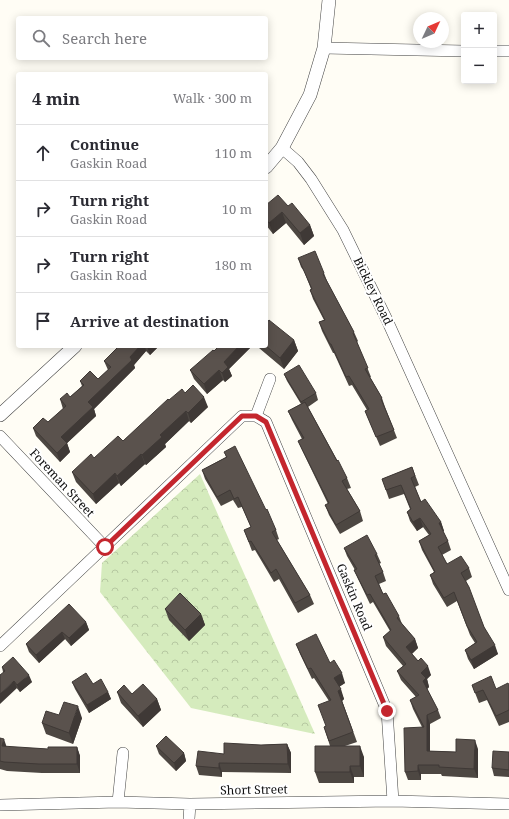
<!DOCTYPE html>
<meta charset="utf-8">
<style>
:root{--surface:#fff;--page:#f2f2f3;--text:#2b2b33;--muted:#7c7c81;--line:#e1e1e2}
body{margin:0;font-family:"Noto Serif",serif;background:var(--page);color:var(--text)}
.controls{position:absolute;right:12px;top:12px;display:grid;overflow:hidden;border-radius:4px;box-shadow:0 2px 10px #0003}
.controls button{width:36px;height:36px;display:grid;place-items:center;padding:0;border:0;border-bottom:1px solid var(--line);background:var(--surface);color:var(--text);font:20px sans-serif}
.compass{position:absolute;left:413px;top:12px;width:36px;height:36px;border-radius:50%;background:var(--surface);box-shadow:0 2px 10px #0003;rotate:46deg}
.stop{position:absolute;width:12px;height:12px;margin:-9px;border:3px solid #c4262e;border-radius:50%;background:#fff}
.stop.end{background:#c4262e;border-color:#fff;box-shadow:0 1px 4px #0008}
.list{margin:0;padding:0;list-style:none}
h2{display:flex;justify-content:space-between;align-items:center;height:52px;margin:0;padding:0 16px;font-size:17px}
h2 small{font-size:13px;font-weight:400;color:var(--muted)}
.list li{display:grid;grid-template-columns:26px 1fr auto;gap:12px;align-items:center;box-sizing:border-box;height:56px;padding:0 16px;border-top:1px solid var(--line)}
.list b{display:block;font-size:15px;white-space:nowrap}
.list p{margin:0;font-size:13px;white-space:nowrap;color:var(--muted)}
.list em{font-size:13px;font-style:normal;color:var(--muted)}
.icon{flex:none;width:22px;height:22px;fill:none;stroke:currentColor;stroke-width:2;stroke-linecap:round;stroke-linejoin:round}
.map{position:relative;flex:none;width:509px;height:819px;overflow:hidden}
.search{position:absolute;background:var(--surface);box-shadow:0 2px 10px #0003;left:16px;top:16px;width:252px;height:44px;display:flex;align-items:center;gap:10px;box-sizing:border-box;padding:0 14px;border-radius:4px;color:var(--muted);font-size:15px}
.panel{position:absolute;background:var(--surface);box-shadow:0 2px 10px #0003;left:16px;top:72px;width:252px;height:276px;border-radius:4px}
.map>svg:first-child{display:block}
.park{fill:url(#park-crowns)}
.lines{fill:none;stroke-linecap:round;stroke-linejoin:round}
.minor-casing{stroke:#444;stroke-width:12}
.tertiary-casing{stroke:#444;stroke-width:14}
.minor{stroke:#fff;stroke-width:11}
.tertiary{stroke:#fff;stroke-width:13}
.wall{fill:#4d4742}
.shaded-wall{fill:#3f3936}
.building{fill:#5a524d;stroke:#3f3936}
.route{stroke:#c4262e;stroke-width:5}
.labels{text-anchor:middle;stroke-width:4;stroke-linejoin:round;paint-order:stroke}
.street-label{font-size:12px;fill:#111;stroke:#fff}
</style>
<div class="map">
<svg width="509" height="819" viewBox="0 0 509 819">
<defs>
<pattern id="park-crowns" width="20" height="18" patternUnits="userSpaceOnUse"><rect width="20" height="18" fill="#d5ebbd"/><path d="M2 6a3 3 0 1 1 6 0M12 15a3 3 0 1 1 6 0" fill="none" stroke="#b6c8a1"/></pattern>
</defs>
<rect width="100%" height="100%" fill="#fffdf5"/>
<!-- park -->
<path class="park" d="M200,474l115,260 -124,-26 -91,-116 2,-29z"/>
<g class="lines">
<defs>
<path id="minor" d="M324,48l140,3
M494,51h15
M282,148l16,14 13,17 32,51 44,90 122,270
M256,416l14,-37
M0,436l105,111
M0,646l242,-230h14l10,6 121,289 6,90
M118,802l5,-49
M0,805l118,-3 72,2 203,-3 116,3
M189,819l1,-15"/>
<path id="tertiary" d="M266,167l16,-19 28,-53 14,-47 5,-48
M0,415l75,-69"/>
</defs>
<!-- minor casing -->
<use href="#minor" class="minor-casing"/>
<!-- tertiary casing -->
<use href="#tertiary" class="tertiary-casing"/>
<!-- minor -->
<use href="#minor" class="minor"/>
<!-- tertiary -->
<use href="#tertiary" class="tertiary"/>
</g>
<!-- wall -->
<path class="wall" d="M266,205l22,1 22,19 4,11 -10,9 -18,-22 -13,11 -7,-9z
M298,258l26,15 3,8 27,51 4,9 -1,1 14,35h-1l12,21 3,9 12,31 -17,8 -15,-35 2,-1 -15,-25 -3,1 -15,-33h-1l-11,-22 -3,-9 5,-2 -11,-21 -3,-9 1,-1 -7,-18 -3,-4z
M294,340l4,11 -14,18 -25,-21 -1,-2h8z
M119,346h40l-9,9 -4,-4 -12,14 1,3 -41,41 2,7 -29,27 3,9 -10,10 -24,-26 -3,-8 15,-6 15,-13 -3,-10 10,-2 12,-11 -2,-5 18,-2 10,-9 -4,-9z
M219,346h33l-23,23 3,7 -7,6 -2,-2 -16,14 -13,-15 -4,-9 24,-19z
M284,374l32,19 2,7 -10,7 39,71 4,10 -4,1 13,22 3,10 -23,13 -11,-19 -4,-10 3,-1 -26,-54 -4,-9 4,-2 -10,-19 -4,-9 13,-7 -14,-23z
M185,393l23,14 -17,16 -2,-2 -24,23 1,3 -20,18 -1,-1 -24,22 -2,-3 -23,21 -20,-22 -4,-10 22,-14 29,-17 46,-41z
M224,452l52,78 3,9 -2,1 33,55 4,9 -16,9 -19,-34 -5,3 -19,-32 -3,1 -8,-21 7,-3 -9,-20 -4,1 -5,-8 -12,6 -16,-27 -3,-9 24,-13z
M412,467l7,18 -4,2 6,15 20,20 3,9h-1l5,10 3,9 -9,5 5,9 22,4 3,9 -6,4 18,46 14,27 -24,15 -6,-10 -3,-9 10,-7 -5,-8 -13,-34 -10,6 -14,-23 -3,-9 4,-3 -12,-22 -3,-9 10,-6 -6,-8 -6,4 -7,-10 -3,-9 3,-3 -6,-15 -15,5 -7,-20z
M344,548l33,6 4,9 -2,1 4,8 3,9 -7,3 4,10 16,22 3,8 13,15 3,9 -6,6 19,21 -4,4 2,8 -2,2 11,21 3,8 -11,6v27l26,1 22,-3v29l-36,-2 -1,-2h-20v6h-13l-3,-8 17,-45 -9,-18 -3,-9 6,-3 -15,-17 -4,-9 6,-5 -17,-20 -3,-9 7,-6 -17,-29 -3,2 -12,-25 -4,-9h1l-8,-14z
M165,609l36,5 4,11 -16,16 -20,-21z
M86,622l3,8 -18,16 -6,-7 -26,24 -10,-11 -3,-8z
M296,644l34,19 15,20 -6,4 5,12 -2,2 15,41 -12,4 19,11v20h-10v6h-35l-4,-11 15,-26 -6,-19 2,-1 3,-25 -15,-23 -2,1 -12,-25z
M2,667l30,15 -12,10 -17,-20z
M72,682l21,2 15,8 3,7 -22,14 -14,-24z
M472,685l24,4 13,-4v37l-10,4 -12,-26 -8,3z
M117,692l15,2 25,5 4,11 -18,17 -22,-24z
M59,715l23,3 -9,26 -27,-10 -4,-11z
M0,738l6,9 42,2 29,-2 3,9v17h-38l-35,-2 -7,-2z
M287,744l4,9v20l-69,-1v5l-23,-2 -3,-9 28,-12 37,-9z
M156,746l28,7 2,8 -10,10 -17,-17z
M509,752v25l-15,-1 -2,-8z"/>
<!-- shaded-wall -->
<path class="shaded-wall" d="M282,212l4,11 -13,11 -4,-11z
M310,225l4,11 -10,9 -4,-12z
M294,340l4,11 -14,18 -4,-11z
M140,346h5l1,5 -12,14 1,3 -41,41 2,7 -32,30 -3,-9 27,-35z
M147,346h12l-9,9z
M239,346h13l-23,23 3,7 -7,6 -3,-9 2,-11z
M219,370l4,10 -16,14 -3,-10z
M204,397l4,10 -17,16 -3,-10z
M186,411l3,10 -24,23 1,3 -20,18 -4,-10 18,-20z
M67,443l3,9 -10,10 -3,-9z
M141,454l4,10 -24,22 -4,-10z
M115,473l4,10 -23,21 -3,-10z
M420,518l3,9 -6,4 -4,-9z
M441,522l3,9 -2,1 -3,-9z
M201,614l4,11 -16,16 -4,-11z
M86,622l3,8 -18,16 -2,-8z
M62,632l3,7 -26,24 -3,-8z
M415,639l3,9 -9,8 -3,-9z
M495,645l3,9 -24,15 -3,-9z
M428,666l3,9 -4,4 2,8 -3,3 -3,-9 -2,-8z
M342,673l3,10 -8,5 -3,-10z
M29,675l3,7 -12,10 -3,-7z
M14,681l3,7 -17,16v-10z
M341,689l3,10 -2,2 15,41 -19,-51z
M108,692l3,7 -22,14 -2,-8z
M157,699l4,11 -18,17 -5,-11z
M78,706l4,12 -9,26 -4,-11z
M427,715l3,9v35l-3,-8z
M4,739l3,9 -5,-2z
M475,740l3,9v29l-4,-9z
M287,744l4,9v20l-3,-9z
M360,746l4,11v20l-4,-11z
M77,747l3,9v17l-3,-9z
M184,753l2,8 -10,10 -2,-8z
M219,763l3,9v5l-3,-9z
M418,765l3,9v6l-3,-9z
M350,766l4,11v6l-4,-11z"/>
<!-- building -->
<path class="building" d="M278,195l10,11 4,-3 18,22 -10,8 -18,-21 -13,11 -3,-4v-14z
M315,251l9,22 -1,1 31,58 -1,1 15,35 -3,1 17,29 -1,1 13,31 -18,7 -11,-26 4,-2 -20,-33 -3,1 -15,-33h-1l-11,-22 6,-2 -15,-30 2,-1 -12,-27 -2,-4z
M269,320l25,20 -14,18 -14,-12v-22z
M119,346h21l-10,11 2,3 -44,42 5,5 -32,30 6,6 -10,10 -24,-25 10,-10 5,4 18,-16 -6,-7 7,-6 3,4 14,-12 -4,-4 10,-10 8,8 13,-12 -7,-6z
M219,346h20l-15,16 4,5 -6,6 -3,-3 -15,14 -14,-14 23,-20 1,1z
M299,365l17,28 -15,9 -17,-28z
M193,385l11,12 -16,16 -2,-2 -26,24 2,2 -20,18 -1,-1 -24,22 -2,-3 -22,21 -21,-22 19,-18 3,4 24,-22 5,5 45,-42 1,1 13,-11 3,4z
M305,402l32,59 1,-1 9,18 -5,3 18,30 -24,14 -11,-20 4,-2 -31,-62 6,-3 -16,-27z
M235,446l31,64 1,-1 9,21 -4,2 38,63 -15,8 -19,-34 -5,4 -20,-32 -2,1 -5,-12 7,-3 -13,-30 -4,2 -4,-9 -13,7 -15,-27 25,-13 -3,-5z
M412,467l3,9 -4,2 10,24 4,-3 16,23 -2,1 9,18 -10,6 9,17 14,-8 8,12 -8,5 8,14 15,40 11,18 -24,15 -6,-10 12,-8 -10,-16 -13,-34 -10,6 -14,-23 5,-3 -16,-31 12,-7 -11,-16 -7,4 -6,-10 4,-3 -10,-24 -15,5 -4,-11z
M367,535l10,19 -2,1 8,17 -8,4 8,18 3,-1 13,23 -2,2 18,21 -9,8 12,14 3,-3 7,8 -7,7 5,5 -3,3 15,29 -11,5v36l29,1v-13l19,1 -1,29 -35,-2v-2h-21v6l-13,1 -1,-44 20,-1 -14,-27 9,-5 -22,-24 9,-7 -23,-27 8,-7 -21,-36 -3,1 -13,-25 3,-1 -13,-21z
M180,593l21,21 -16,16 -20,-21z
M69,604l17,18 -17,16 -7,-6 -26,23 -10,-11z
M316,634l14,29 4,-3 8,13 -8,5 7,11 -3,2 15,41 -24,9 -5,-14 2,-1 -8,-21 13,-5 -20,-32 -3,1 -12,-25z
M13,657l16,18 -12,10 -3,-4 -14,13v-19l5,-4 -3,-4z
M86,673l7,11 8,-5 7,13 -21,13 -15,-23z
M491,676l5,13 12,-6 1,2v25l-13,6 -13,-26 -8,3 -3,-8z
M143,684l14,15 -19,17 -21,-24 7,-7 8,9z
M64,702l14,4 -9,27 -27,-10 4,-12 13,4z
M166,736l18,17 -10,10 -18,-17z
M0,738l4,1 -2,7 46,3v-2h29v17h-38l-35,-2 -4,-1z
M224,743l37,2 26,-1 1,20 -69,-1v5l-23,-2 2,-15 26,3z
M315,746h45v20h-10v6h-35z
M493,751l16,1v18l-17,-2z"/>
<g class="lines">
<!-- route -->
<path class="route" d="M105,547l137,-131h14l10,6 121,289"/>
</g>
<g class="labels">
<!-- street labels -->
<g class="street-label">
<text transform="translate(373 291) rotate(64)" y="4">Bickley Road</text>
<text transform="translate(62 483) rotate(47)" y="4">Foreman Street</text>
<text transform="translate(354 597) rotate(67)" y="4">Gaskin Road</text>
<text transform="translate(254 790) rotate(-1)" y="4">Short Street</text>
</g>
</g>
</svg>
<div class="controls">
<button>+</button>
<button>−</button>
</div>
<svg class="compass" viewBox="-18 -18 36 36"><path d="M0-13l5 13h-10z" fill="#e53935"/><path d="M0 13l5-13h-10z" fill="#7c7c81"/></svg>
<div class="stop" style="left:105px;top:547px"></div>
<div class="stop end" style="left:387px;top:711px"></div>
<div class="search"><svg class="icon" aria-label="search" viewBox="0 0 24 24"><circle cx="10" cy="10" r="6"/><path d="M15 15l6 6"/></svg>Search here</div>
<section class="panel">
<h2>4 min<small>Walk · 300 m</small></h2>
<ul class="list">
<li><svg class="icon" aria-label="ahead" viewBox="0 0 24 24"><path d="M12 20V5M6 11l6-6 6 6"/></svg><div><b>Continue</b><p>Gaskin Road</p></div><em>110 m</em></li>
<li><svg class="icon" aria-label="right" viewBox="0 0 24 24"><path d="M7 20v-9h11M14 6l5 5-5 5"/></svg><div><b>Turn right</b><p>Gaskin Road</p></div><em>10 m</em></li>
<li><svg class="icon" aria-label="right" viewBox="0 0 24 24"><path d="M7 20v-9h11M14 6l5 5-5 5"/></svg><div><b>Turn right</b><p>Gaskin Road</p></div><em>180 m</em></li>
<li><svg class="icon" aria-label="arrive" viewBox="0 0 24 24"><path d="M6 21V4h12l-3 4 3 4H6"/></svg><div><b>Arrive at destination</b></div></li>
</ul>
</section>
</div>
